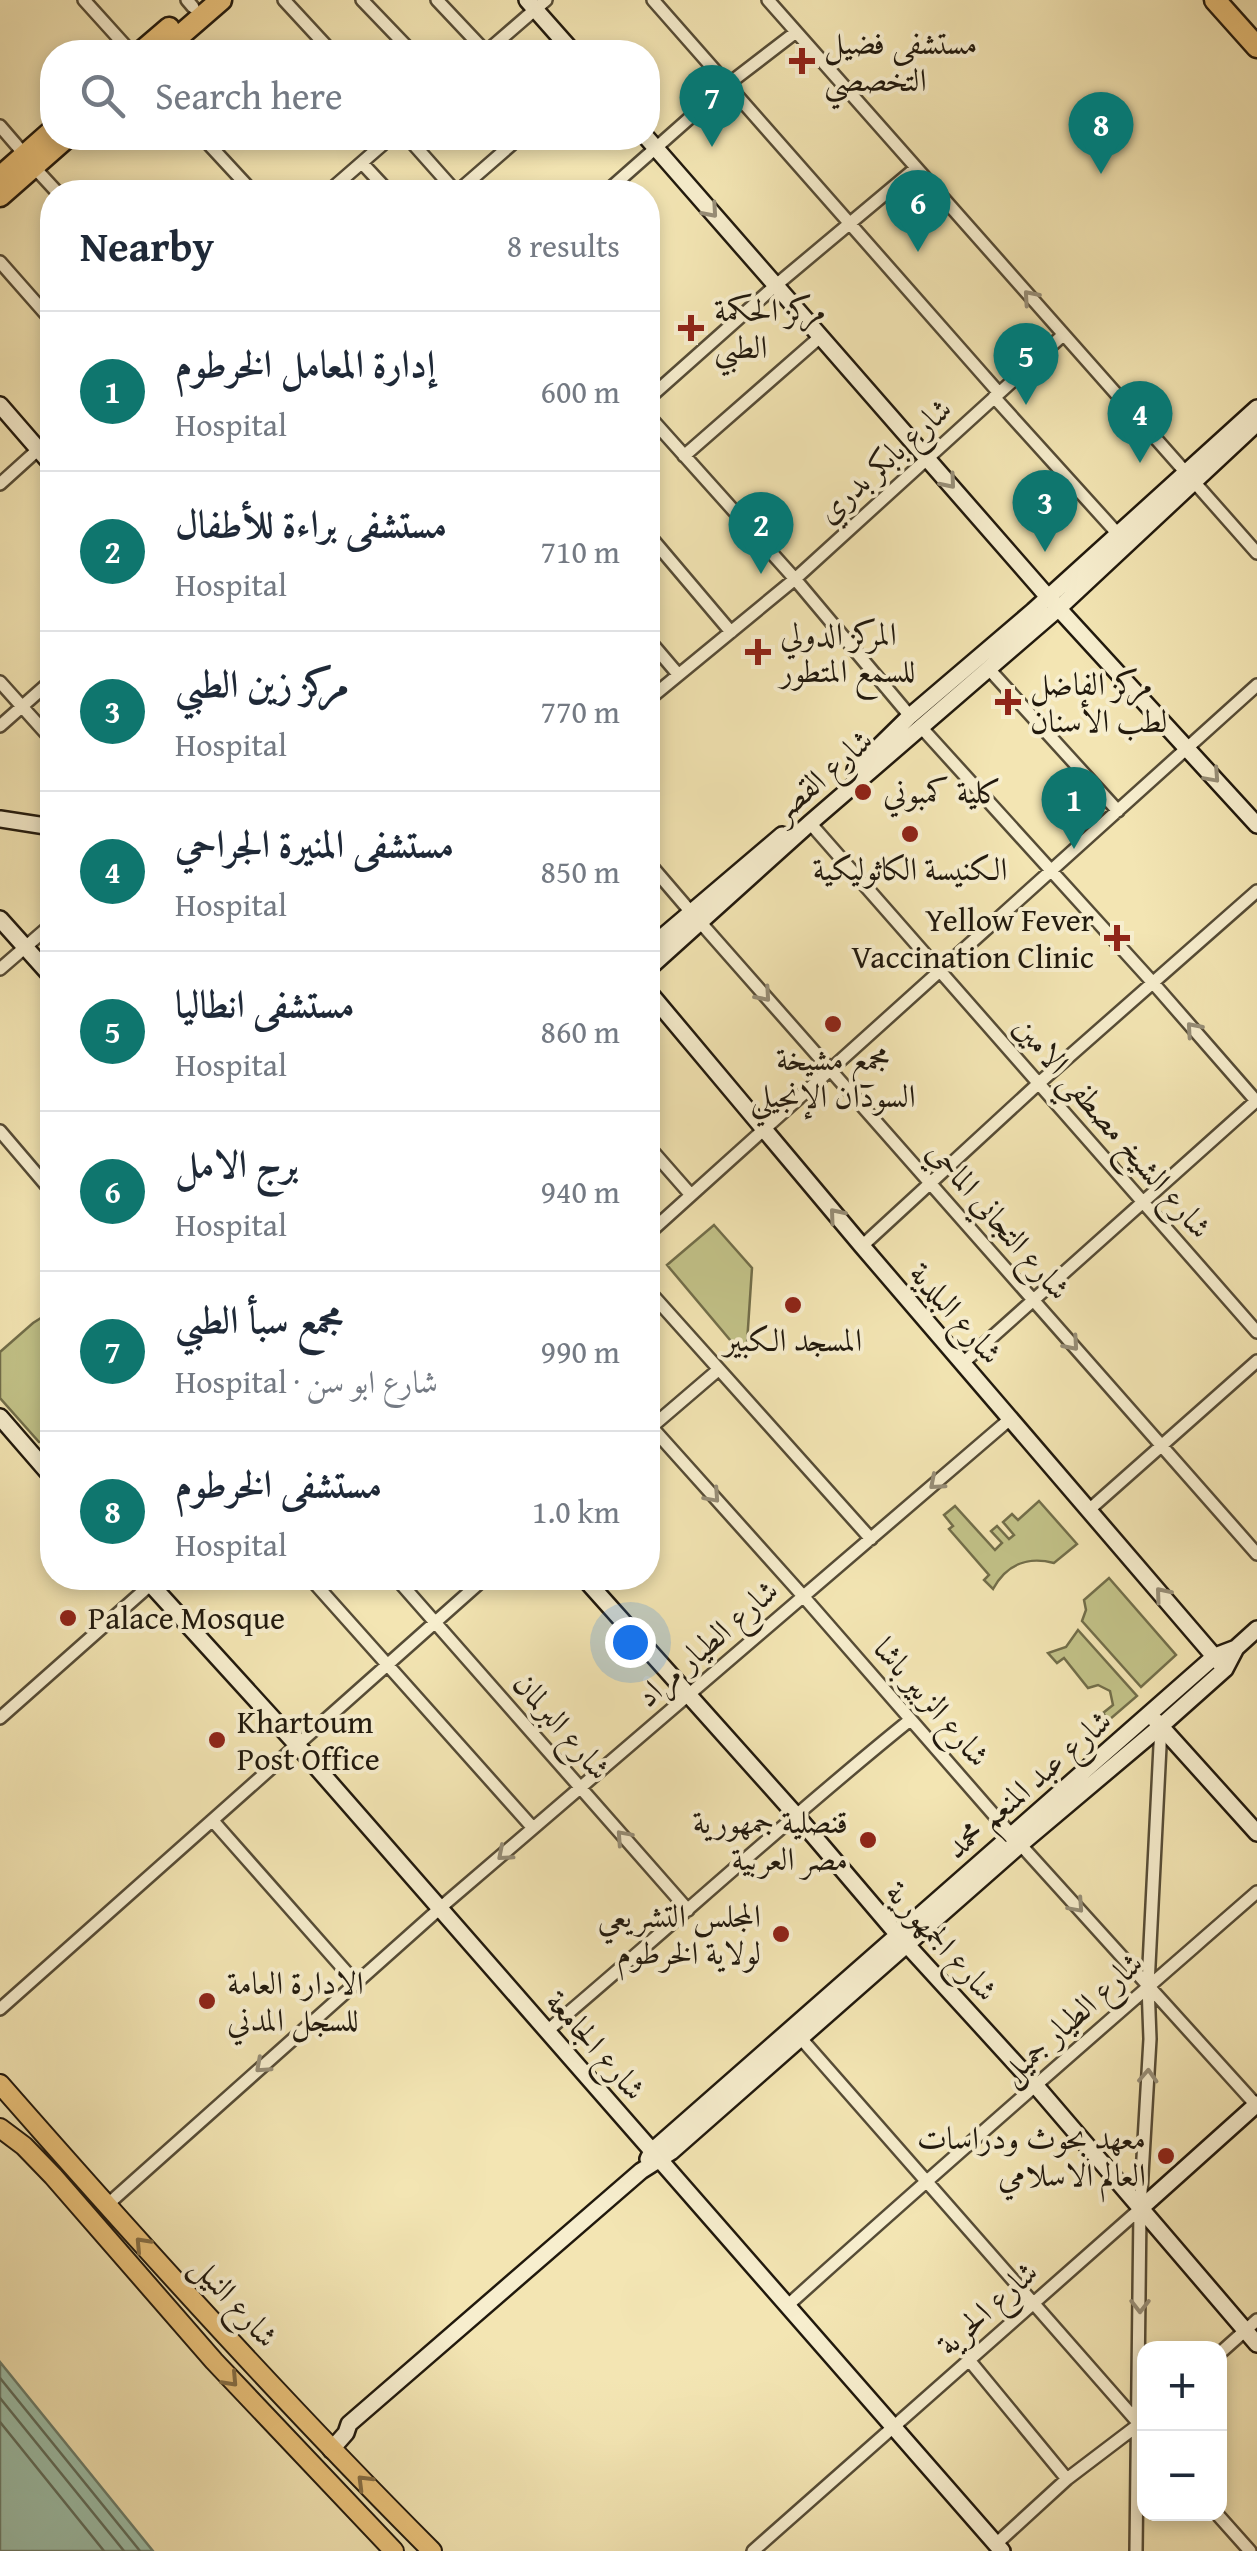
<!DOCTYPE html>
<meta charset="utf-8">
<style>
:root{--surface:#fff;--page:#f6f6f7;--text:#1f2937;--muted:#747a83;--line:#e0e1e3;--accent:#0f766e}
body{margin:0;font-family:"Gentium Book Plus",Amiri,serif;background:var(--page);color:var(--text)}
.controls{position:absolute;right:30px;bottom:30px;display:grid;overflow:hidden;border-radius:20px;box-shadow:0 5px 15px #0003}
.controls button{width:90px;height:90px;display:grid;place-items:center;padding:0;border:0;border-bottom:2px solid var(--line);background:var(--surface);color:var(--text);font:50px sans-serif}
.you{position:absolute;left:630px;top:1642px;width:35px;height:35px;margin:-25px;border:8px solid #fff;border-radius:50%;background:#1a73e8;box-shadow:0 0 0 15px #1a73e833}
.badge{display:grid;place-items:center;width:65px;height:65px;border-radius:50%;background:var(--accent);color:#fff;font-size:32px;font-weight:700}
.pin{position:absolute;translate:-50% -82px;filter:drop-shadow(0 2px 5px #0008)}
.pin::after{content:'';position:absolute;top:52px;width:35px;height:30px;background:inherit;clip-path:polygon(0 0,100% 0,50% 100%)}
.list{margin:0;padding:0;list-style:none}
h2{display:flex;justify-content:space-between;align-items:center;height:130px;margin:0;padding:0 40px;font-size:42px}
h2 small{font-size:32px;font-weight:400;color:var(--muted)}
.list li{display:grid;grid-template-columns:65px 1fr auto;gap:30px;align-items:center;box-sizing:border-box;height:160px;padding:0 40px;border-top:2px solid var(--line)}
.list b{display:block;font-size:38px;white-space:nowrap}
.list p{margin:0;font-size:32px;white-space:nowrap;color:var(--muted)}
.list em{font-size:32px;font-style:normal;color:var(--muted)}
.icon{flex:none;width:55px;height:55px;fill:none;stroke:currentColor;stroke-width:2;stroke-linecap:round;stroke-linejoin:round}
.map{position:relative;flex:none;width:1257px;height:2551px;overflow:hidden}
.search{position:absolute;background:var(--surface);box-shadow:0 5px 15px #0003;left:40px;top:40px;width:620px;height:110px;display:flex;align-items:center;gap:25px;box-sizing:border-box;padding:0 35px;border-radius:40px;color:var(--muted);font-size:38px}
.panel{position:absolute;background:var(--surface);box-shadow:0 5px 15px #0003;left:40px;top:180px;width:620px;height:1410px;border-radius:40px}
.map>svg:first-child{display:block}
.green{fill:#c2c288;stroke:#726e4a;stroke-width:2.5}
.water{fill:#9cbfa9;stroke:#6b7d6b;stroke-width:2.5}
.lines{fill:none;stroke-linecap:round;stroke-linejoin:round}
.shore{stroke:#5e6c5b;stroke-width:2.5}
.street-casing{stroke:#564c36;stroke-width:16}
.secondary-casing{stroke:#21190d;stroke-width:20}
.primary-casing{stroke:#21190d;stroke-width:22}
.highway-casing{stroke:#21190d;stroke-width:25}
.street{stroke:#f7eece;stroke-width:11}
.secondary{stroke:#f7eece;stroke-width:15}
.primary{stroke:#eac27a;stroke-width:18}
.highway{stroke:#eac27a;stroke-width:20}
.oneway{stroke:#978e77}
.oneway2{stroke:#866e44}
.poi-dot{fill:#8f2418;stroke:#f7eece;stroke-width:4}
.labels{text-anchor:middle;stroke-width:8;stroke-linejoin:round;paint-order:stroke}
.poi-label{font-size:32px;fill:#21190d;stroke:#f7eece;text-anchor:start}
.street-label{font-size:32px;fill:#21190d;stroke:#f7eece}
</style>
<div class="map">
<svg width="1257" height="2551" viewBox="0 0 1257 2551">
<rect width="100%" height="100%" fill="#f3e5b3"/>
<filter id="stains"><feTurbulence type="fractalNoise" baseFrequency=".002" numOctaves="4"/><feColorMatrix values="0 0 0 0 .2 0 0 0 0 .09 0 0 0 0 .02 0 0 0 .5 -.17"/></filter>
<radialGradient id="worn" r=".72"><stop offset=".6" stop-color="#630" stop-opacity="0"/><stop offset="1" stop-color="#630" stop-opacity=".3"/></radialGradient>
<!-- green -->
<path class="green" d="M714,1225l38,43 -5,75 -11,4 -69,-82z
M52,1311v131h-13l-39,-44v-46l33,-29z
M1039,1501l38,43 -23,19c-27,-7 -48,2 -61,26l-9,-9 5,-5 -40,-46 4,-3 -9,-11 11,-9 40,44 7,-7 -11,-12 6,-5 12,13 5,-4 -11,-13 9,-8 6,6z
M1109,1578l67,77 -35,32 -59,-66 4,-11 -2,-10z
M1078,1630l59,66 -28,24 -6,-7 10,-8 -3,-14 -12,-6 -10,3 -24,-30 -7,5 -9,-10 18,-6z"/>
<!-- water -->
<path class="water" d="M0,2362l153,189h-153z"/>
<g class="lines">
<!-- shore -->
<path class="shore" d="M0,2378l140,173
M0,2398l124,153
M0,2422l104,129"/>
<defs>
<path id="street" d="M84,0l47,52
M187,0l6,7
M284,0l48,52
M362,0l50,52
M437,0l49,52 60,-52
M653,0l346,393
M768,0l489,553
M0,126l25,29
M203,138l50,54
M408,138l48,54
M362,163l27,29
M33,166l24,26
M328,192l62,-54
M457,192l62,-54
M606,192l121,-107 69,-53
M0,262l52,59
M994,397l123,136
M648,399l127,-113 141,-118
M648,415l147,164 115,137
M684,456l136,-119
M0,484l52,-47
M648,534l83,98
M648,639l29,34
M988,668l130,143
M0,682l52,58
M648,700l147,-121 268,-244
M0,726l52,-46
M920,726l234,258 103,118
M810,823l447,509
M648,862l42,49
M700,922l557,632
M0,969l52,-45
M0,1131l52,61
M648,1146l43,49
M648,1234l609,-549
M862,1246l177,-163 218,-192
M648,1290l223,249
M963,1363l294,-263
M648,1423l155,173 198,227 256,283
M648,1430l70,-60
M1090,1509l167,-148
M310,1578l223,250
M396,1578l292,332
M0,1718l158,-140
M213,1821l143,162
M0,2009l485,-431
M547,2031c122,-103 239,-211 363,-311
M798,2035l344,392
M107,2205l340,-303 563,-483
M787,2306c155,-140 313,-277 470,-414
M1220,2353l37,-33
M969,2360l98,119
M1217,2514l33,37
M996,2544l71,-65 75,-57
M753,2551l387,-342
M1136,2551l4,-342 10,-170 -2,-54 13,-259"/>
<path id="secondary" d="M527,0l46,52
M647,138l401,459 209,228
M0,405l52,60
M855,770l55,-54 123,-105 224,-203
M0,819l52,8
M0,919l52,58
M648,949l134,-114
M648,969l162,-146 249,-215 198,-185
M648,991l214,255 363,423
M0,1417l52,60
M145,1578l152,167 705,806
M584,1578l211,236 103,121 138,151 221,258
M1156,1721l101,112
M648,2159l4,-8 563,-495 21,-8 21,-19
M1140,2209l117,-105
M331,2450l15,-17 3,-9 292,-253 30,-19 350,-308 140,-118 64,-57 11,-21"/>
<path id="primary" d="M0,2084c140,160 282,317 432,467
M0,2128l24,18 29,30 161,185 180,190"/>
<path id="highway" d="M1215,0l42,47
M141,52l28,-24
M161,52l60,-52
M0,177l52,-46
M0,196l66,-58"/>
</defs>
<!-- street casing -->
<use href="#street" class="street-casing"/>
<!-- secondary casing -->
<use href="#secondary" class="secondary-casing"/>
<!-- primary casing -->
<use href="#primary" class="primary-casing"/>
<!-- highway casing -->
<use href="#highway" class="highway-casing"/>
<!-- street -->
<use href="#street" class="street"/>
<!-- secondary -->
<use href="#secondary" class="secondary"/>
<!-- primary -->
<use href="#primary" class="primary"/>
<!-- highway -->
<use href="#highway" class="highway"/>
</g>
<!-- one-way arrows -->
<defs><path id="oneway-chevron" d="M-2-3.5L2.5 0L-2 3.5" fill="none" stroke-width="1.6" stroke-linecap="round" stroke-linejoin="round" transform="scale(2.5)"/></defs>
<g class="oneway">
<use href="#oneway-chevron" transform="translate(711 211) rotate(49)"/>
<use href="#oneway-chevron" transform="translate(1030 297) rotate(-131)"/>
<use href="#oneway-chevron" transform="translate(949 482) rotate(50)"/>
<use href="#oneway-chevron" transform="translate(1213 776) rotate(48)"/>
<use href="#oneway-chevron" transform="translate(764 995) rotate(49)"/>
<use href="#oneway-chevron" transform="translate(1193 1029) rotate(-131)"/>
<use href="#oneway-chevron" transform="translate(836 1215) rotate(-130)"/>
<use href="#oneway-chevron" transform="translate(1072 1344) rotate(49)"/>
<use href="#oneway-chevron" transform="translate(936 1483) rotate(139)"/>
<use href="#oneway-chevron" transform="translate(713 1496) rotate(48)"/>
<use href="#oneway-chevron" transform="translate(1162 1594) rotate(-130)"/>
<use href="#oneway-chevron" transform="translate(623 1837) rotate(-132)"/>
<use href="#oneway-chevron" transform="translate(504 1854) rotate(139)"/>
<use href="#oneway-chevron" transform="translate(1077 1906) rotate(48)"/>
<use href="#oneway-chevron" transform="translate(262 2066) rotate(138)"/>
<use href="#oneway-chevron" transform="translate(1148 2076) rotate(-87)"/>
<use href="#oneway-chevron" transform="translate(1140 2306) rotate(90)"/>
</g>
<g class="oneway2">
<use href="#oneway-chevron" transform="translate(142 2244) rotate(-133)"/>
<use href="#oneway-chevron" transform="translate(231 2380) rotate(47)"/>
<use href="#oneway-chevron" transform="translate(364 2482) rotate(-135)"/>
</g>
<!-- markers -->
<g class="poi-dot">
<path d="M797 46h10v10h10v10h-10v10h-10v-10h-10v-10h10z"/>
<path d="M686 313h10v10h10v10h-10v10h-10v-10h-10v-10h10z"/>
<path d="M753 637h10v10h10v10h-10v10h-10v-10h-10v-10h10z"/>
<path d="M1003 687h10v10h10v10h-10v10h-10v-10h-10v-10h10z"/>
<circle cx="863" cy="792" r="10"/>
<circle cx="910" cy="834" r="10"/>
<path d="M1112 923h10v10h10v10h-10v10h-10v-10h-10v-10h10z"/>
<circle cx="833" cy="1024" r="10"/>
<circle cx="793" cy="1305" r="10"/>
<circle cx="68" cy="1618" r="10"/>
<circle cx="217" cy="1740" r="10"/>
<circle cx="868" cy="1840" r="10"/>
<circle cx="781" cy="1934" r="10"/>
<circle cx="207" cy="2001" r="10"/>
<circle cx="1166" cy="2156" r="10"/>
</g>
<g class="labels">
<!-- poi labels -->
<g class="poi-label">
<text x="824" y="54">مستشفى فضيل<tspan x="824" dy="37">التخصصي</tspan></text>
<text x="714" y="321">مركز الحكمة<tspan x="714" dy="37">الطبي</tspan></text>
<text x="780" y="645">المركز الدولي<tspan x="780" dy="37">للسمع المتطور</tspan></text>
<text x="1030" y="695">مركز الفاضل<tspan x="1030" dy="37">لطب الأسنان</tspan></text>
<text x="883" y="803">كلية كمبوني</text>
<text x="910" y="880" text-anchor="middle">الكنيسة الكاثوليكية</text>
<text x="1094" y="931" text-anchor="end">Yellow Fever<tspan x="1094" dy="37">Vaccination Clinic</tspan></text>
<text x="833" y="1070" text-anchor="middle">مجمع مشيخة<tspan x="833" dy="37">السودان الإنجيلي</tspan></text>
<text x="793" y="1351" text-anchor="middle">المسجد الكبير</text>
<text x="88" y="1629">Palace Mosque</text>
<text x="237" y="1733">Khartoum<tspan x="237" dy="37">Post Office</tspan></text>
<text x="848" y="1833" text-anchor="end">قنصلية جمهورية<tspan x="848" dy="37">مصر العربية</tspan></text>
<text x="761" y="1927" text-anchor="end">المجلس التشريعي<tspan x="761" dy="37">لولاية الخرطوم</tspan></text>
<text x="227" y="1994">الادارة العامة<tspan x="227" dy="37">للسجل المدني</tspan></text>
<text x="1146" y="2149" text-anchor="end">معهد بحوث ودراسات<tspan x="1146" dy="37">العالم الاسلامي</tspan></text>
</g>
<!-- street labels -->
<g class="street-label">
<text transform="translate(884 460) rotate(-42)" y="11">شارع بابكر بدري</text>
<text transform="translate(822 775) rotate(-41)" y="11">شارع القصر</text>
<text transform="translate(1113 1127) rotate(49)" y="11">شارع الشيخ مصطفي الامين</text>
<text transform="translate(999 1220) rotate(49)" y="11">شارع التجاني الماحي</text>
<text transform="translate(956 1313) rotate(49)" y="11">شارع البلدية</text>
<text transform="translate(707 1643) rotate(-41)" y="11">شارع الطيار مراد</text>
<text transform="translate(932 1702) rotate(49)" y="11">شارع الزبير باشا</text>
<text transform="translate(562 1726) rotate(49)" y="11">شارع البرلمان</text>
<text transform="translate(1028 1784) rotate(-41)" y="11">شارع عبد المنعم محمد</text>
<text transform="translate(942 1941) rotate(48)" y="11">شارع الجمهورية</text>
<text transform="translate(1071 2018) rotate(-42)" y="11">شارع الطيار جميل</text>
<text transform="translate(596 2045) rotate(49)" y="11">شارع الجامعة</text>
<text transform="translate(235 2301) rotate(48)" y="11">شارع النيل</text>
<text transform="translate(987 2308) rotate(-42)" y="11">شارع الحرية</text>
</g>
</g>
<rect width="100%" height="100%" filter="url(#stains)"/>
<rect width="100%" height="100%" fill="url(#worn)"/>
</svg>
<div class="controls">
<button>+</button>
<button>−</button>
</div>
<div class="you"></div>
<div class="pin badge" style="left:1074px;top:849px">1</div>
<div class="pin badge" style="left:761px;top:574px">2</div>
<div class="pin badge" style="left:1045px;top:552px">3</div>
<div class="pin badge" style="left:1140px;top:463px">4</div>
<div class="pin badge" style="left:1026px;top:405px">5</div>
<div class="pin badge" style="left:918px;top:252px">6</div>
<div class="pin badge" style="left:712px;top:147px">7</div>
<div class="pin badge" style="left:1101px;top:174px">8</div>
<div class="search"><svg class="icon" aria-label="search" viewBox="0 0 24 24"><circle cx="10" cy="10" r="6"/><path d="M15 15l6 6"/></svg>Search here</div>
<section class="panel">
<h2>Nearby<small>8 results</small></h2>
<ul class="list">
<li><span class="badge">1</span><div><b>إدارة المعامل الخرطوم</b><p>Hospital</p></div><em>600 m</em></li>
<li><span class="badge">2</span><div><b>مستشفى براءة للأطفال</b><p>Hospital</p></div><em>710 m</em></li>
<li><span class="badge">3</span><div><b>مركز زين الطبي</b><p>Hospital</p></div><em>770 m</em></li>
<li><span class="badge">4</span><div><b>مستشفى المنيرة الجراحي</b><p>Hospital</p></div><em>850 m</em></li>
<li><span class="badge">5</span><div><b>مستشفى انطاليا</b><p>Hospital</p></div><em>860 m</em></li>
<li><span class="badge">6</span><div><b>برج الامل</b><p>Hospital</p></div><em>940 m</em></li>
<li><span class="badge">7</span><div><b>مجمع سبأ الطبي</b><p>Hospital · شارع ابو سن</p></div><em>990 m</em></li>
<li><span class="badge">8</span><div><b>مستشفى الخرطوم</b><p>Hospital</p></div><em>1.0 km</em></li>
</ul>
</section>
</div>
